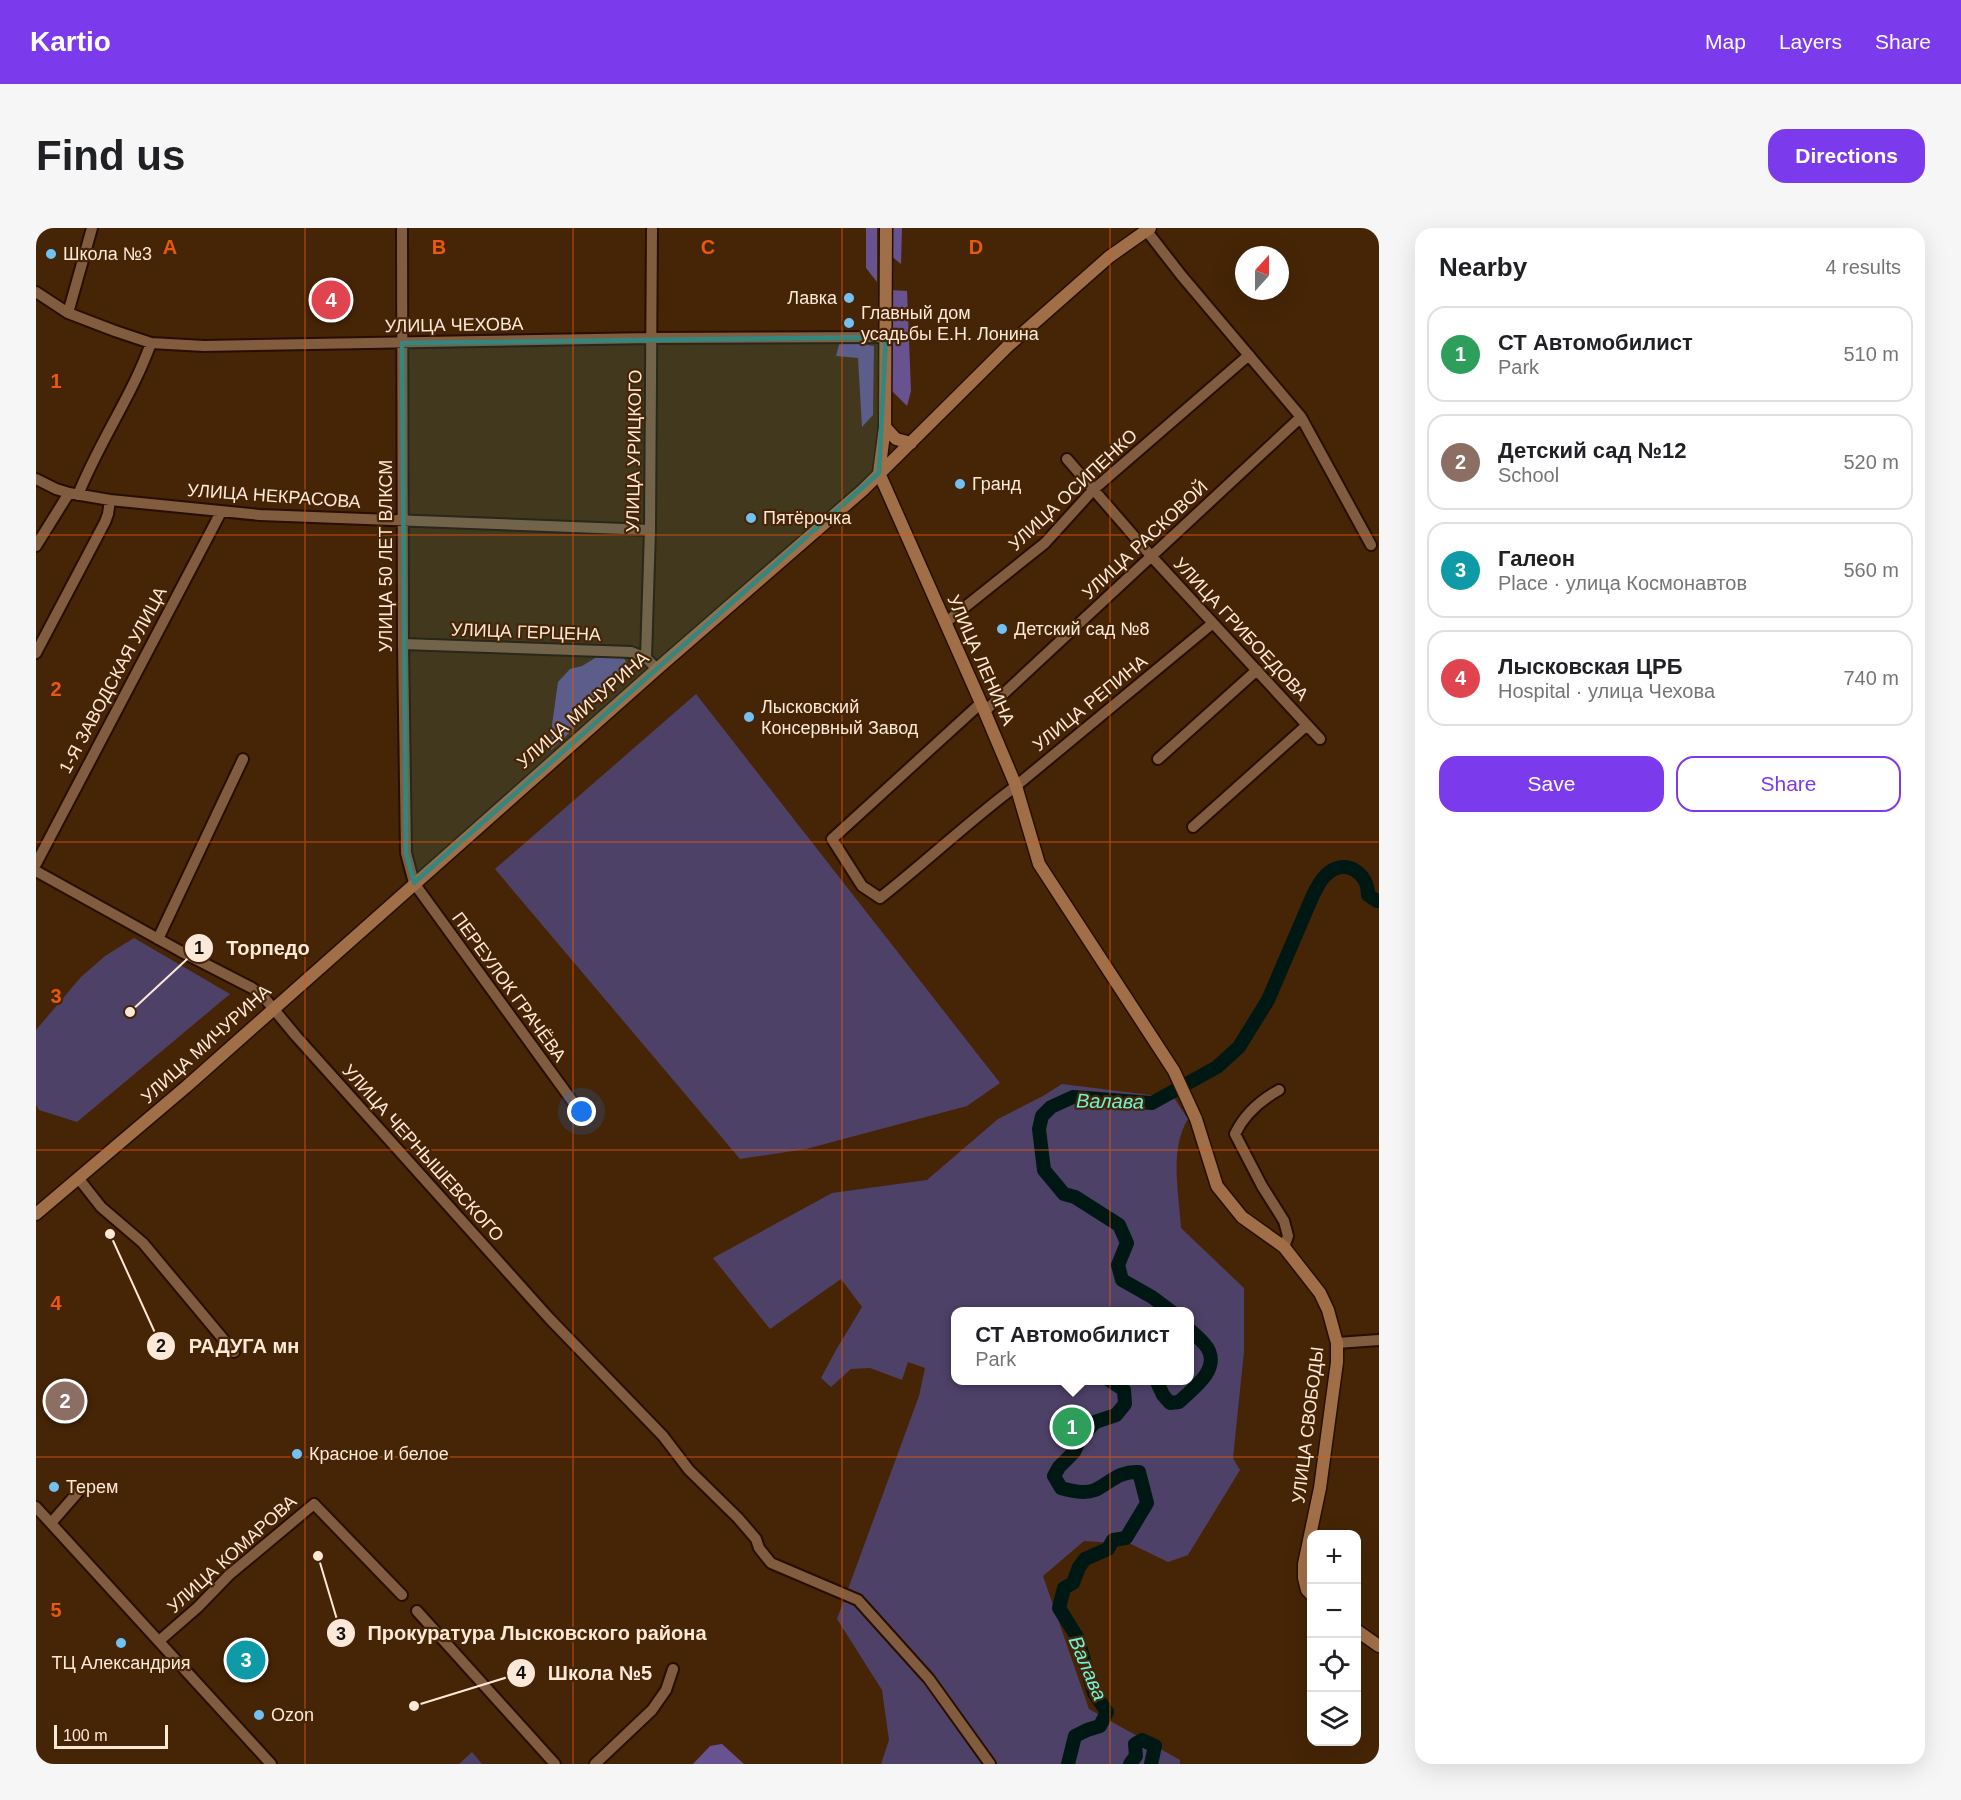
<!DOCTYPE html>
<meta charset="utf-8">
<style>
:root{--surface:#fff;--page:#f6f6f6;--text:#202124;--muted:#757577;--line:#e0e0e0;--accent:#7c3aed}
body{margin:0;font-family:Arial,sans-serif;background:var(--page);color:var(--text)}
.controls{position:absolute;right:18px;bottom:18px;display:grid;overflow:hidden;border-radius:12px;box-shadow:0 6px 24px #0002}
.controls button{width:54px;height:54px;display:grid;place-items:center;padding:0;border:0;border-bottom:2px solid var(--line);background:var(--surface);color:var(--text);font:30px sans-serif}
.compass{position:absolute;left:1199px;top:18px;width:54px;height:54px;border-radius:50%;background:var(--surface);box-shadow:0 6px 24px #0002;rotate:21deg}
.scale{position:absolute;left:18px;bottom:15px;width:114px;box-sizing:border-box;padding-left:6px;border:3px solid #fee8d7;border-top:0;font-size:16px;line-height:21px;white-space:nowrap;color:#fee8d7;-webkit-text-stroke:4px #462506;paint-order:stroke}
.you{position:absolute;left:546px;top:884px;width:21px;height:21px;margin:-15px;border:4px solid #fff;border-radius:50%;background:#1a73e8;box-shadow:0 0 0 9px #1a73e833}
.badge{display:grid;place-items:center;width:39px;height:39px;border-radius:50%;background:var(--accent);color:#fff;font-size:20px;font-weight:700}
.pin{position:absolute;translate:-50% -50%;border:3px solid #fff;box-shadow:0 2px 6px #0006}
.popup{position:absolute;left:915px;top:1079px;width:243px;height:78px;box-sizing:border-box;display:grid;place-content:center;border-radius:12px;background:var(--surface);filter:drop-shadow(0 2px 4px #0005);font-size:20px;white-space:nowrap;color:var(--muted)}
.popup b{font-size:22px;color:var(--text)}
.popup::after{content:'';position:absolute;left:50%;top:100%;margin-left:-12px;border:12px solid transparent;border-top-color:var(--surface)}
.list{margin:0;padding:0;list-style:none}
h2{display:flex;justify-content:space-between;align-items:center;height:78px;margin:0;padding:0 24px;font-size:26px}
h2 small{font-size:20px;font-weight:400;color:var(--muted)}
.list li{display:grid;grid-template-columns:39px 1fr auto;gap:18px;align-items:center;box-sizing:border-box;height:96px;margin:0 12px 12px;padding:0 12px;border:2px solid var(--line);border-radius:18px}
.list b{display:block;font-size:22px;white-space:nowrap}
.list p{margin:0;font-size:20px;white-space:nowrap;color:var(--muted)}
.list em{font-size:20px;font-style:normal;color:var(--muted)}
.actions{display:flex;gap:12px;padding:18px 24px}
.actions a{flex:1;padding:14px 0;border:2px solid var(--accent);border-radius:18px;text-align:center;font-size:21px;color:var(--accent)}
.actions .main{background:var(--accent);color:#fff}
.icon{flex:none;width:33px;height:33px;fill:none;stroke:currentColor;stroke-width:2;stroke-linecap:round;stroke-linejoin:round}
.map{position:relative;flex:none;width:1343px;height:1536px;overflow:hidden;border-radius:18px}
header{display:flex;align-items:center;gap:36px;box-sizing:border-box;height:84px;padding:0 30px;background:var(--accent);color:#fff}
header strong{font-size:28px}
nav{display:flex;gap:33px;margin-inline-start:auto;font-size:21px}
.intro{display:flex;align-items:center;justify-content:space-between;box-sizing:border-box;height:144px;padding:0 36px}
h1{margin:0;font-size:42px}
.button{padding:15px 27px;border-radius:18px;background:var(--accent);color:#fff;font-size:21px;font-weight:700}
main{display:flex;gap:36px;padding:0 36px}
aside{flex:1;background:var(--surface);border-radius:18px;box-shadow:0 6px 24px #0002}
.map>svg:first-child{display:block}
.green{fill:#4e4168;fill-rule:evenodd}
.forest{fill:#685390}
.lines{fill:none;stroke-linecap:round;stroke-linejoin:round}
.river{stroke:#001813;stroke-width:14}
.minor-casing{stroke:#270f00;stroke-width:14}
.major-casing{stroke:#270f00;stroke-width:15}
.minor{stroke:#825c3f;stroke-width:10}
.major{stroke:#a06f48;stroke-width:12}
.marked{fill:#33877e;fill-opacity:0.2;stroke:#33877e;stroke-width:4.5;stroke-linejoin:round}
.grid{fill:none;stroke:#e8590c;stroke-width:1.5;stroke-opacity:0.55}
.poi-dot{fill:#71c1f5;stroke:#462506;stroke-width:2}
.labels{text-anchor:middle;stroke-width:4.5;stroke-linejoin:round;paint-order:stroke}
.poi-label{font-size:18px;fill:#fee8d7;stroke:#462506;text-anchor:start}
.street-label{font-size:18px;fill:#fee8d7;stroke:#462506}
.water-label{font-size:20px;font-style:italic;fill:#6af4d9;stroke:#462506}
.grid-label{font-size:20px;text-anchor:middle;font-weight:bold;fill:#e8590c;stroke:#462506;stroke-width:4.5;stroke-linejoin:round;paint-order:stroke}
.leader{fill:none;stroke:#fee8d7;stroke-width:2}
.callout-dot{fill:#fee8d7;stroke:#462506;stroke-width:2}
.mark-label{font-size:18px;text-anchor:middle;font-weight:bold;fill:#111}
.callout-label{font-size:20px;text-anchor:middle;font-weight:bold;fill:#fee8d7;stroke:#462506;stroke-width:4.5;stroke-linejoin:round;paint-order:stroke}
</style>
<header>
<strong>Kartio</strong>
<nav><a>Map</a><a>Layers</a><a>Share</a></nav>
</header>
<div class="intro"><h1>Find us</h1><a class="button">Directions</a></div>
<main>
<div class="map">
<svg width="1343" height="1536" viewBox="0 0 1343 1536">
<rect width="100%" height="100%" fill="#462506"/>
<!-- green -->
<path class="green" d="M660,466l304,389 -33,23 -161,43 -66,10 -245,-290z
M98,710l96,56 -153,128 -38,-12 -3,-5v-75l45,-53 24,-21z
M1026,856l112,14 14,21c-19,31 -9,74 -7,109l63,60v63l-11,107 7,12 -52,85 -20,7 -37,-18 -47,-3 -41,35 46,133 91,51v4h-299l8,-24 -7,-50 -45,-71 82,-223 6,-28 -17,-6 -6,18 -32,-12 -19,1 -20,18 -10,-9 15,-28 26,-43 -21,-28 -71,50 -57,-71 119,-65 95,-13 71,-61 45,-23zM919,1084h234v68h-234z
M436,1524l10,12h-23z"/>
<!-- forest -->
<path class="forest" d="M830,0h11v54l-11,-14z
M854,0h12l-1,36 -11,-9z
M854,62l17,1 4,100 -4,15 -17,-17z
M804,113l34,5 -1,69 -11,12 -4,-69 -22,-2z
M564,427l23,1 8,15 -27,16 -21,33 -32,30 1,-25 6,-43 12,-13 12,-3z
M686,1516l22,20h-51l17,-18z"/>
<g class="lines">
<!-- river -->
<path class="river" d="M1136,1084l-20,-15 -30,-17 -4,-15 9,-22 -8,-18 -44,-28 -11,-3 -20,-24 -5,-41 3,-13 9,-9 22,-10 79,6 65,-36 22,-20 29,-47 45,-105c4,-7 7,-15 14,-21 18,-16 41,-2 41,21l9,6h2
M1120,1152l7,15 7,8 9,-1c13,-13 39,-30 30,-51 -3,-8 -14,-16 -20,-22
M1032,1536l7,-28 12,-6 13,-4 7,-14 -13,-19 -17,-56 -18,-29 5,-20 9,-5 6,-16 6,-8 23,-10 5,-9 13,-2 21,-35 -8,-31c-20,-1 -28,10 -44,18 -11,4 -23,1 -34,-2l-7,-12 5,-9 15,-15 6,-13 15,-17 21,-7 9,-11 -1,-14 -15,-10
M1094,1536l6,-8 -1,-12 7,-4 13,6 -4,18"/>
<defs>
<path id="minor" d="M366,0l1,416 3,209 8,30 164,226
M616,0l-2,302 -4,128 11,11
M1110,2l35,45 120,142 70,128
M0,64l32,21 47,18 36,12 53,3 448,-8 234,-1
M32,85l24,-85
M1031,231l85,98 168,182
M0,251l20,10 13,4 41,7 150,15 390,15
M42,267c21,-53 54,-99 73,-152
M0,318l33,-53
M909,395l100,-80 48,-53 156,-135
M367,416l228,8 15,6
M0,425l69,-131 3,-8 2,-14
M945,475l-149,136 30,47 18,12c46,-36 89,-77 136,-112l197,-163
M949,483l316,-294
M1122,531l99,-89
M1157,599l114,-102
M0,636l185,-352
M0,643l144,80 72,37 10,7 34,41 253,282 114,118 26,34 49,48 18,21 3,9 12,15 87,37 71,79 61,85
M122,711l85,-180
M1243,862c-18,10 -35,25 -44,44l27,52 22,35 4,15 -4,11
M43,951l22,28 42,36 91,109
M1301,1115l42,-3
M0,1279l235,257
M15,1295l28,-32
M381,1383l138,153
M123,1413l39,-34 31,-32 85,-71 88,91
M559,1536l57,-54 14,-20 7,-21"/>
<path id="major" d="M850,0l-1,199 -6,46 102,230 35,83 23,78 135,207 22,48 21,67 25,31 42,30 36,46 8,17 9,33v19l-17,126 -16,76v14l3,12 5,5
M849,199l11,12 15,4
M0,986l151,-128 470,-417 206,-179 145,-144 101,-89 41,-29
M1320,1402l23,16"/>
</defs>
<!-- minor casing -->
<use href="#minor" class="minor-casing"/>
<!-- major casing -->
<use href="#major" class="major-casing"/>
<!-- minor -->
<use href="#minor" class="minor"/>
<!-- major -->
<use href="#major" class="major"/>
</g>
<!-- marked area -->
<path class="marked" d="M850,109l-7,136 -465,410 -8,-30 -4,-510z"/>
<!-- grid -->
<path class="grid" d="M269,0v1536M537,0v1536M806,0v1536M1074,0v1536M0,307h1343M0,614h1343M0,922h1343M0,1229h1343"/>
<!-- markers -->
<g class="poi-dot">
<circle cx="15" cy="26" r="6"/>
<circle cx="813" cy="70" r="6"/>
<circle cx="813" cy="95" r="6"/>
<circle cx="924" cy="256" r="6"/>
<circle cx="715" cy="290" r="6"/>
<circle cx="966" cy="401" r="6"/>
<circle cx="713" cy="489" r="6"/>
<circle cx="261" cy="1226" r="6"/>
<circle cx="18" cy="1259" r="6"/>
<circle cx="85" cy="1415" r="6"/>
<circle cx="223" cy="1487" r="6"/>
</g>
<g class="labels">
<!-- poi labels -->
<g class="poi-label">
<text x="27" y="32">Школа №3</text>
<text x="801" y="76" text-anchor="end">Лавка</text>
<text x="825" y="91">Главный дом<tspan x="825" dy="21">усадьбы Е.Н. Лонина</tspan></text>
<text x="936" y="262">Гранд</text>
<text x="727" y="296">Пятёрочка</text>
<text x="978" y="407">Детский сад №8</text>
<text x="725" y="485">Лысковский<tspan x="725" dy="21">Консервный Завод</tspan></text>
<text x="273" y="1232">Красное и белое</text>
<text x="30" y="1265">Терем</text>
<text x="85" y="1441" text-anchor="middle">ТЦ Александрия</text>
<text x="235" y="1493">Ozon</text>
</g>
<!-- street labels -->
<g class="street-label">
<text transform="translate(418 97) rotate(-1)" y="6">УЛИЦА ЧЕХОВА</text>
<text transform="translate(598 223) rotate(-89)" y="6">УЛИЦА УРИЦКОГО</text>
<text transform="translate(1037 262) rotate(-43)" y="6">УЛИЦА ОСИПЕНКО</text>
<text transform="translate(238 268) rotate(4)" y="6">УЛИЦА НЕКРАСОВА</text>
<text transform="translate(1109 312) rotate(-43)" y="6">УЛИЦА РАСКОВОЙ</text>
<text transform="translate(350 328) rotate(-90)" y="6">УЛИЦА 50 ЛЕТ ВЛКСМ</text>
<text transform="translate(1205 401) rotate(47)" y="6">УЛИЦА ГРИБОЕДОВА</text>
<text transform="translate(490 404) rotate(2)" y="6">УЛИЦА ГЕРЦЕНА</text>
<text transform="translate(945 432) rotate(66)" y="6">УЛИЦА ЛЕНИНА</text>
<text transform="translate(77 452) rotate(-62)" y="6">1-Я ЗАВОДСКАЯ УЛИЦА</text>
<text transform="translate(1054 475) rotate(-39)" y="6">УЛИЦА РЕПИНА</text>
<text transform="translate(547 482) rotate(-41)" y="6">УЛИЦА МИЧУРИНА</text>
<text transform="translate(473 759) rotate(54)" y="6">ПЕРЕУЛОК ГРАЧЁВА</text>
<text transform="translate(170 816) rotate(-42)" y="6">УЛИЦА МИЧУРИНА</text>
<text transform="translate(387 925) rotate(48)" y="6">УЛИЦА ЧЕРНЫШЕВСКОГО</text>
<text transform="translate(1272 1197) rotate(-83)" y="6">УЛИЦА СВОБОДЫ</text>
<text transform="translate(196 1326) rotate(-42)" y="6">УЛИЦА КОМАРОВА</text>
</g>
<!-- water labels -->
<g class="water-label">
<text transform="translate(1074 873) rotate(1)" y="7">Валава</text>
<text transform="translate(1052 1440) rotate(67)" y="7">Валава</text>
</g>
</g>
<g class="grid-label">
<text x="134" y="26">A</text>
<text x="403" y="26">B</text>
<text x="672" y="26">C</text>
<text x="940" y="26">D</text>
<text x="20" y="160">1</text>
<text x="20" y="468">2</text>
<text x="20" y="775">3</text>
<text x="20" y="1082">4</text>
<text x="20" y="1389">5</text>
</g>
<!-- callouts -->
<path class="leader" d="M94 784L163 720M74 1006L125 1118M282 1328L305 1405M378 1478L485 1445"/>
<g class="callout-dot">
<circle cx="94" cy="784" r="6"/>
<circle cx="74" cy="1006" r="6"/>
<circle cx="282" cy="1328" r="6"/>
<circle cx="378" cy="1478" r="6"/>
<circle cx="163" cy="720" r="15"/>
<circle cx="125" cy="1118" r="15"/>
<circle cx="305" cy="1405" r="15"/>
<circle cx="485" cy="1445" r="15"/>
</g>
<g class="mark-label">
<text x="163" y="726">1</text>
<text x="125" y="1124">2</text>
<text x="305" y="1412">3</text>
<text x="485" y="1451">4</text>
</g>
<g class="callout-label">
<text x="232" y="727">Торпедо</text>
<text x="208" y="1125">РАДУГА мн</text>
<text x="501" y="1412">Прокуратура Лысковского района</text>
<text x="564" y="1452">Школа №5</text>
</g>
</svg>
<div class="controls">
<button>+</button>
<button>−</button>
<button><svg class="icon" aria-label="locate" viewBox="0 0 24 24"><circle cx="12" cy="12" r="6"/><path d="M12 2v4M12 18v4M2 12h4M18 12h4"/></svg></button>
<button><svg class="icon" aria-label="layers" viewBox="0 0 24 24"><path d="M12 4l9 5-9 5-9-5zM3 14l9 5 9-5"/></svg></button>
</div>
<svg class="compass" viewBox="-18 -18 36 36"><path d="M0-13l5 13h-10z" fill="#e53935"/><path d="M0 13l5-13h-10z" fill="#757577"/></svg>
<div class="scale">100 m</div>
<div class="you"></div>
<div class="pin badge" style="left:1036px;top:1199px;background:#2e9e5b">1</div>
<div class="popup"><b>СТ Автомобилист</b>Park</div>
<div class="pin badge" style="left:29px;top:1173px;background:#8d6e63">2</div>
<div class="pin badge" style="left:210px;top:1432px;background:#0f9aa8">3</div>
<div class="pin badge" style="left:295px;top:72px;background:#e0444e">4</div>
</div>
<aside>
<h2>Nearby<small>4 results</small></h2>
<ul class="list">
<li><span class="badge" style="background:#2e9e5b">1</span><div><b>СТ Автомобилист</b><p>Park</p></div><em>510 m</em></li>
<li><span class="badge" style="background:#8d6e63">2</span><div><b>Детский сад №12</b><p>School</p></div><em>520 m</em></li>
<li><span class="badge" style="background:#0f9aa8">3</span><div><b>Галеон</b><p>Place · улица Космонавтов</p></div><em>560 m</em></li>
<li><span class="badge" style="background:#e0444e">4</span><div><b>Лысковская ЦРБ</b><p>Hospital · улица Чехова</p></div><em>740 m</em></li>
</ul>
<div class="actions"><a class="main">Save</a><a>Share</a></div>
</aside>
</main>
